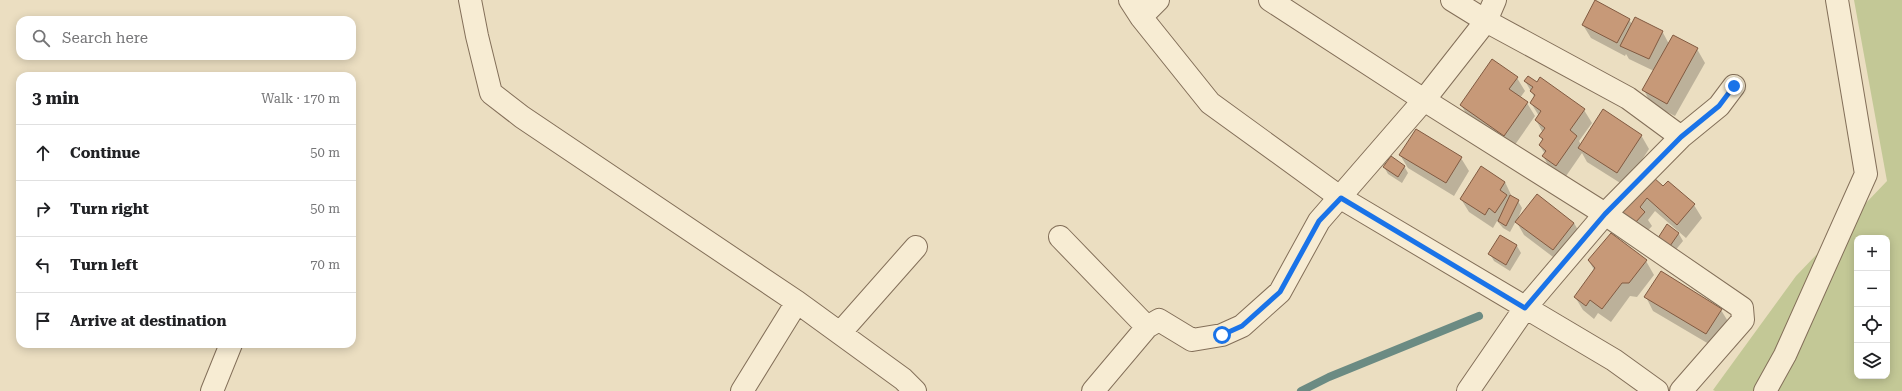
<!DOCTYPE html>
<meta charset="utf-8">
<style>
:root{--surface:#fff;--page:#f6f6f6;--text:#202124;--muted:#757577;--line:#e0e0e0}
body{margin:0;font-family:"Roboto Serif",serif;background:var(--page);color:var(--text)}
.controls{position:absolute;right:12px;bottom:12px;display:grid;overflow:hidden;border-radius:8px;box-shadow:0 2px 10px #0003}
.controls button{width:36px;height:36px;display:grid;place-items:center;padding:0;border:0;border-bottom:1px solid var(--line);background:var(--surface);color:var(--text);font:20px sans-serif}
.stop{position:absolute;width:12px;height:12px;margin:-9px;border:3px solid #1a73e8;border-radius:50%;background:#fff}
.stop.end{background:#1a73e8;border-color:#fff;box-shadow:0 1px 4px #0008}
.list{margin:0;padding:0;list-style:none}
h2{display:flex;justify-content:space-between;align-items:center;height:52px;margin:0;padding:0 16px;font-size:17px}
h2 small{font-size:13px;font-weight:400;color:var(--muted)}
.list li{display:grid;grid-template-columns:26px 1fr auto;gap:12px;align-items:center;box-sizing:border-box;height:56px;padding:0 16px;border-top:1px solid var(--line)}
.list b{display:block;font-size:15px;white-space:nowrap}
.list em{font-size:13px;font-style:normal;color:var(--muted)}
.icon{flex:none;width:22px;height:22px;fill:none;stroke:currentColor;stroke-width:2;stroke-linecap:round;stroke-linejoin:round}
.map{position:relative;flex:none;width:1902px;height:391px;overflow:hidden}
.search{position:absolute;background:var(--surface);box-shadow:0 2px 10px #0003;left:16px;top:16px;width:340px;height:44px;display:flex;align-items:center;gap:10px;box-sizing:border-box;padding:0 14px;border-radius:12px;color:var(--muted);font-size:15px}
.panel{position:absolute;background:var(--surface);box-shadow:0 2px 10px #0003;left:16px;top:72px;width:340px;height:276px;border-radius:12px}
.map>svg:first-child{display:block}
.green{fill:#c3c896;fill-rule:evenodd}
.shadow{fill:#0003}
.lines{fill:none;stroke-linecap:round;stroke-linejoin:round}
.stream{stroke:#6b8b83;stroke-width:8}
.building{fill:#c79978;stroke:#815a41}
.minor-casing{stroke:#836f59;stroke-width:24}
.minor{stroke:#f7ecd3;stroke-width:22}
.route{stroke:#1a73e8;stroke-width:5}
</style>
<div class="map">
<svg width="1902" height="391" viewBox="0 0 1902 391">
<rect width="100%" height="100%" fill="#ebdec1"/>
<!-- green -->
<path class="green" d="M1854,0h48v391h-187l-2,-1 83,-114 91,-95zM1857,238h30v138h-30z"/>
<!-- shadow -->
<path class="shadow" d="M1629,20l3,4 30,7 7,13 28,5 8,14 -30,53 -24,-12 -7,-14 10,-19 -25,-12 -3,-5 -1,2 -34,-18 -8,-13z
M1517,78l8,13 -5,7 7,5 8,13 -23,33 -43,-31 -8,-13z
M1525,81l59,29 8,13 -13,18 2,4 60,-10 8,14 -24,37 -38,-24 -5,-9 -18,26 -13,-9 -8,-14 2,-2 -5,-8 3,-5 -3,-5 3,-3 -7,-13 3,-4 -8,-13 4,-5z
M1400,155l61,3 8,13 -15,25 -46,-28z
M1404,166l4,7 -6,10 -14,-9 -4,-7z
M1505,182l7,15 6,4 4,7 -5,13 57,2 8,14 -21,26 -37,-28 -8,-14 -6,11 -7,-4 -6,-7 -4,7 -24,-16 -8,-13z
M1663,187l31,18 8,13 -16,20 -31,-27 -7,9 4,6 -9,10 -20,-23z
M1667,226l12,8 4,7 -9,11 -11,-7z
M1611,234l35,27 8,14 -17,22 -7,-1 -19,26 -13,-9 -4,6 -11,-9 -8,-13 19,-27 -5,-9z
M1500,236l17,10 4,7 -11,18 -16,-10 -4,-7z
M1646,297l75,13 8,13 -15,24 -61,-36z"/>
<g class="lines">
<!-- stream -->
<path class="stream" d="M1301,391l28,-14 150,-61"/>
</g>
<!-- building -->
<path class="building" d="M1595,0l35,19 -13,24 -35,-18z
M1635,17l28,14 -14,28 -29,-13z
M1673,35l25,13 -31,56 -25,-14z
M1492,59l26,18 -9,12 19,13 -24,34 -44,-31z
M1528,76l9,6 3,-5 45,32 -15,21 7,6 -21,30 -14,-10 4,-5 -7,-6 4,-6 -4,-3 6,-8 -10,-8 6,-9 -11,-8 5,-8 -5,-4 3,-4 -9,-6z
M1603,109l39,26 -25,38 -39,-25z
M1416,129l46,28 -16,26 -47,-28z
M1391,156l14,10 -7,11 -15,-10z
M1481,166l24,16 -5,8 7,5 -12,18 -6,-5 -4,7 -25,-16z
M1653,177l10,9 5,-5 27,23 -18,21 -30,-27 -7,9 5,5 -10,11 -13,-10z
M1537,194l37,29 -21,27 -38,-28z
M1510,195l9,5 -13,26 -8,-5z
M1667,224l12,9 -9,13 -12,-8z
M1611,233l36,27 -18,23h-7l-20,26 -12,-9 -4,6 -12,-9 21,-29 -7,-8z
M1500,235l17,10 -11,20 -18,-11z
M1661,271l61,38 -16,25 -62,-37z"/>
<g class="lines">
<defs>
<path id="minor" d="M470,0l7,36 14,57 31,24 275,185 106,77 12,12
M1130,0l11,17 69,86 131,95 273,162 43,31
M1270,0l154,100 181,114 137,94 1,12 -62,71
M1452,0l34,21 142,77 53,39
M1141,17l17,-17
M1060,237l87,90
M840,333l76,-86
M212,391l19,-47
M742,391l55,-89
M1093,391l54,-64 12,-7 33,20 30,-5 20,-9 38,-34 39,-71 105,-121 62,-79 9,-21
M1468,391l57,-83 80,-94 76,-77 38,-31 15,-20
M1765,391l20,-36 81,-181 -29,-174"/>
</defs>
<!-- minor casing -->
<use href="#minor" class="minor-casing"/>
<!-- minor -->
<use href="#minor" class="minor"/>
</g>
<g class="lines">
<!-- route -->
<path class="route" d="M1222,335l20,-9 38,-34 39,-71 22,-23 184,110 80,-94 76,-77 38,-31 15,-20"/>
</g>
</svg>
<div class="controls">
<button>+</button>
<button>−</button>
<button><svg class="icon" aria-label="locate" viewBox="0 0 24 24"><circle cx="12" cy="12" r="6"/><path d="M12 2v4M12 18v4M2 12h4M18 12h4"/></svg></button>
<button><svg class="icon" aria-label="layers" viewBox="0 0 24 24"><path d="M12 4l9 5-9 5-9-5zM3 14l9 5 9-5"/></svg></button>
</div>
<div class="stop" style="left:1222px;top:335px"></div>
<div class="stop end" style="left:1734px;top:86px"></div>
<div class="search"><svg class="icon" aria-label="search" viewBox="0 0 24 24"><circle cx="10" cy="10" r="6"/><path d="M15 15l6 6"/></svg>Search here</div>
<section class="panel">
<h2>3 min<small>Walk · 170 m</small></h2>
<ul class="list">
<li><svg class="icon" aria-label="ahead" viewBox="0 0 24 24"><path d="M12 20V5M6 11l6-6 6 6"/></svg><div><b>Continue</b></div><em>50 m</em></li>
<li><svg class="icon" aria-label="right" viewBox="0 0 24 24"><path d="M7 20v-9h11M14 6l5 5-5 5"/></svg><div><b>Turn right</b></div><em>50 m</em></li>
<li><svg class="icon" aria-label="left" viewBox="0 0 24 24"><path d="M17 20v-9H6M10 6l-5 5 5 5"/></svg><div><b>Turn left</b></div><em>70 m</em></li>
<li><svg class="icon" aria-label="arrive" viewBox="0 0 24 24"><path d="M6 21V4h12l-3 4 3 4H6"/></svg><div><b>Arrive at destination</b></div></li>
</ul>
</section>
</div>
